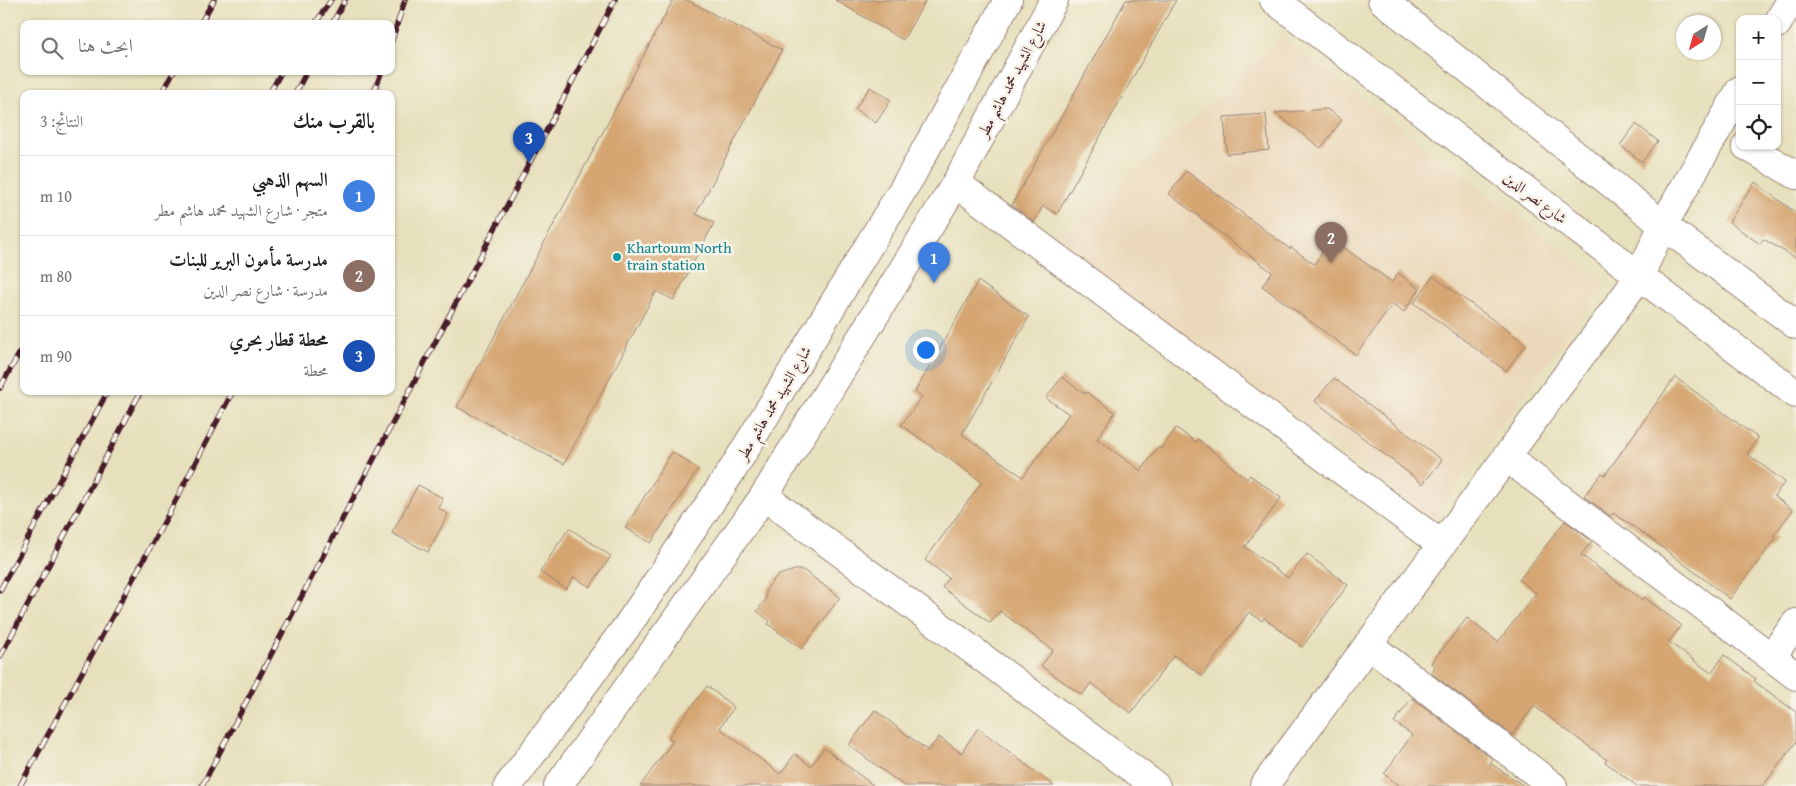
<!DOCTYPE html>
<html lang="ar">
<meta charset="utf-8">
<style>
:root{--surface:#fff;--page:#f6f6f6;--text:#202124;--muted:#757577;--line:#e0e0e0;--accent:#c8321e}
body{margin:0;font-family:"Gentium Book Plus",Amiri,serif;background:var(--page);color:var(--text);direction:rtl}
.controls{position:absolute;right:15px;top:15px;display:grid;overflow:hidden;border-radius:10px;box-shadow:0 1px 4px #0004}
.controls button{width:45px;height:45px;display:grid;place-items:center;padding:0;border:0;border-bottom:1px solid var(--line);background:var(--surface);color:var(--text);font:25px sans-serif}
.compass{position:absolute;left:1676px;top:15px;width:45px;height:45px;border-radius:50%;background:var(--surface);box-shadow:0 1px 4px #0004;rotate:217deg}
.you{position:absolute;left:925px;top:349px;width:18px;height:18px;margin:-12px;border:4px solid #fff;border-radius:50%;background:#1a73e8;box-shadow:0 0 0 8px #1a73e833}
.badge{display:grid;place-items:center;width:32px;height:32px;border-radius:50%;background:var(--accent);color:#fff;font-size:16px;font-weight:700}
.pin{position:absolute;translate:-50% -41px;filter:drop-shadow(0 1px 2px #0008)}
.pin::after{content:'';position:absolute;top:26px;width:18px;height:15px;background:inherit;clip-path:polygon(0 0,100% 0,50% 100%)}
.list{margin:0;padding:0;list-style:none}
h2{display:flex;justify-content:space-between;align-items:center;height:65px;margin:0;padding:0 20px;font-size:21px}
h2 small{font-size:16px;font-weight:400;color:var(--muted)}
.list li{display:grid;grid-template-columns:32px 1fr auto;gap:15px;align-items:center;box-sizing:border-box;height:80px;padding:0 20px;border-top:1px solid var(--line)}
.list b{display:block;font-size:19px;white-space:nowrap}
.list p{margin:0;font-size:16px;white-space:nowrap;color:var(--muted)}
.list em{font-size:16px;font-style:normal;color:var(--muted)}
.icon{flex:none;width:28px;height:28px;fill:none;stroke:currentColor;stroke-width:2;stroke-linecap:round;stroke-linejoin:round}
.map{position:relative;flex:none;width:1796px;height:786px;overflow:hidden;direction:ltr}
.search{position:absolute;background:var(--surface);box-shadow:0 1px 4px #0004;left:20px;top:20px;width:375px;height:55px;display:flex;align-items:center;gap:12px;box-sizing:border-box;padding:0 18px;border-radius:10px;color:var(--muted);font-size:19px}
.panel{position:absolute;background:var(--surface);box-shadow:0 1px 4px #0004;left:20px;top:90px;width:375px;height:305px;border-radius:10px;direction:rtl}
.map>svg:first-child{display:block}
.built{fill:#ebd8ba}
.building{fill:#d5a672}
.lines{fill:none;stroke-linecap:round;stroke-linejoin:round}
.minor-casing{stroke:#988074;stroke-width:30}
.major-casing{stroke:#988074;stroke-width:30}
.minor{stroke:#fff;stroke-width:28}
.major{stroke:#fff;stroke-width:28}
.rail-casing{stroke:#4a1f2b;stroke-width:5.5}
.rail{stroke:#f7f3e8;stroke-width:4;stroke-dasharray:11;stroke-linecap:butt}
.culture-dot{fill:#0f9aa8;stroke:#f7f3e8;stroke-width:2}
.labels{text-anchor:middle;stroke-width:5;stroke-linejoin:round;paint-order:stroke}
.street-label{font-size:15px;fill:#4a1f2b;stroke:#f7f3e8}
.culture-label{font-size:15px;fill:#0d838f;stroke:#f7f3e8;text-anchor:start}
</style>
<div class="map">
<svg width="1796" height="786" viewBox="0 0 1796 786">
<rect width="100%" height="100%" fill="#f7f3e8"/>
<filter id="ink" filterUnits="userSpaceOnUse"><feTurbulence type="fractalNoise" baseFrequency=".02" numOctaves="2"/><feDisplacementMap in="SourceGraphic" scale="10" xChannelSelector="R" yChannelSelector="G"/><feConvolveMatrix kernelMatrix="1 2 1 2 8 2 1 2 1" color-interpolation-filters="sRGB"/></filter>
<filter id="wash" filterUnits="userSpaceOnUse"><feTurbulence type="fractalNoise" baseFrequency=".0096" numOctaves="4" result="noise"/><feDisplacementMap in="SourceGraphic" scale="20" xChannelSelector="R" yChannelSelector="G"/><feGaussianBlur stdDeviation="1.12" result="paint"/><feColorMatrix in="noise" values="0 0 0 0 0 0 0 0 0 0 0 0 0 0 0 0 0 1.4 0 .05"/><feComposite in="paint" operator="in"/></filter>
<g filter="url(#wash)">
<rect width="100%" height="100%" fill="#e7e0bc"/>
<!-- built -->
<path class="built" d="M1283,38l322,246 -173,235 -377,-277z"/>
<g id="blocks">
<!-- building -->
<path class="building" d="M673,0h14l95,50 -86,164 18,9 -40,77 -18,-9 -92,173 -107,-57z
M835,0h91l-23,40z
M1126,0h50l-119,214 -14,-8 -9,16 -22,-17z
M870,87l21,13 -15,23 -21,-14z
M1327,109l15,11 -21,28 -46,-35z
M1266,114l3,36 -42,4 -3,-37z
M1636,124l22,17 -16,21 -22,-17z
M1186,171l104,78 1,-2 23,17 18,-25 60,43 6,-9 22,16 -16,23 -11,-8 -37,51 -94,-69 10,-14 -103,-78z
M1755,182l41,31v45l-33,-19 -3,5 -31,-22z
M1433,276l93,68 -20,27 -92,-68z
M978,281l51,36 -67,117 61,43 46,-63 -23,-16 16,-21 23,17 1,-2 29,20 -18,27 44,32 17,-24 3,2 15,-21 20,14 2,-3 49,40 3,-4 31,23 -36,49 43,31 19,-24 41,31 -46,62 -38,-29 -2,3 -13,-9 -47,64 -28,-21 -43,58 -40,-30 -9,12 -41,-29 12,-16 -53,-39 -10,12 -48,-36 7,-9 -24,-18 57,-78 -81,-57 21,-28 -7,-5z
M1675,377l83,61 -11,16 38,28 -11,14 19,14 -20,26 3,2 -46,61 -84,-64 -33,-22 -3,3 -26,-20 18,-23 3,2z
M1334,378l108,82 -19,24 -108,-83z
M672,452l26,17 -47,74 -26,-15z
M418,485l25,13 -5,10 10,6 -20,38 -36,-19z
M1565,521l27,20 -11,14 61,45 2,-3 37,28 -12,17 42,31 13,-18 32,24 -2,2 42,31v30l-33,44h-126l-32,-24 2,-2 -73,-54 -22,29 -81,-62 4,-6 -4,-4 36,-45 31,24 38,-49 -17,-13z
M569,528l42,28 -21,31 -16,-10 -8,12 -26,-17z
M795,570h8l37,27 -38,52 -34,-25 2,-3 -13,-10 9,-12v-9l7,-10 6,-5z
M707,686l27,21 -14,21 60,46 15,-20 16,12 13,-18 50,38h-234l33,-45 -5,-3z
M1412,698l81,61 -3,4 34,23h-124l-16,-12 28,-39 -18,-13z
M875,710l53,41 11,-14 22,16 17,-25 76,58h-150l-55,-41z"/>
</g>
</g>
<g filter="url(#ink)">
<use href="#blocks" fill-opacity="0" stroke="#988074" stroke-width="1"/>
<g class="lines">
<defs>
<path id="minor" d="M1274,0l522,394
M1382,0l281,225 133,100
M1777,24l14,-24
M1746,146l50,29
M956,183l486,362
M1506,457l290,219
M764,496l392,290
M1368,644l185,142
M1771,657l25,-34
M1264,786l375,-509 24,-52 77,-135"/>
<path id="major" d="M508,786l120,-161 105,-156 178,-293 97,-176
M558,786l206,-290 192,-313 98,-183"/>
</defs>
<!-- minor casing -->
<use href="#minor" class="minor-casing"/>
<!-- major casing -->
<use href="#major" class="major-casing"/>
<!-- minor -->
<use href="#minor" class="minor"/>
<!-- major -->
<use href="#major" class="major"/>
<defs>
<path id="rail" d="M200,24l14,-24
M315,24l16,-24
M332,24l13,-24
M391,43l14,-43
M161,94l13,-23
M269,94l13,-23
M295,94l12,-23
M373,94l9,-23
M0,388l24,-43
M0,590l108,-199
M0,657l141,-266
M20,786l149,-273 64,-122
M202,786l413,-786"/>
</defs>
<!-- rail casing -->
<use href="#rail" class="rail-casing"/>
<!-- rail -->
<use href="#rail" class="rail"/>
</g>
</g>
<!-- markers -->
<circle class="culture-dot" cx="617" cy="257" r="5"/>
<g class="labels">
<!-- street labels -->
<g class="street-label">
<text transform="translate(1012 79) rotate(-62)" y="5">شارع الشهيد محمد هاشم مطر</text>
<text transform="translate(1535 198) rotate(37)" y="5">شارع نصر الدين</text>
<text transform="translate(774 403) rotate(-59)" y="5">شارع الشهيد محمد هاشم مطر</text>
</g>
<!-- culture labels -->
<g class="culture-label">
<text x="627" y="253">Khartoum North<tspan x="627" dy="17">train station</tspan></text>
</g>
</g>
</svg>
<div class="controls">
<button>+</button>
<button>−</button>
<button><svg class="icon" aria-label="locate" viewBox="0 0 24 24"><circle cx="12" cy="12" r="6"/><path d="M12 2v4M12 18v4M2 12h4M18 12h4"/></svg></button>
</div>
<svg class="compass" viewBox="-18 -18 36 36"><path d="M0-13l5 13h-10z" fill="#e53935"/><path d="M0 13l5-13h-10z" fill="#757577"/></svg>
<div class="you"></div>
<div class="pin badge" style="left:934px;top:283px;background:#3f7fe0">1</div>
<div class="pin badge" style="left:1331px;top:263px;background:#8d6e63">2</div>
<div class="pin badge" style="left:529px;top:163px;background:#1a4fb4">3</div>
<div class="search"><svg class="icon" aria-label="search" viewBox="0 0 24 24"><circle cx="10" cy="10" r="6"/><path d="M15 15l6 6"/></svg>ابحث هنا</div>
<section class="panel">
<h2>بالقرب منك<small>النتائج: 3</small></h2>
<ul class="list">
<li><span class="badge" style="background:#3f7fe0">1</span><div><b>السهم الذهبي</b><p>متجر · شارع الشهيد محمد هاشم مطر</p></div><em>10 m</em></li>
<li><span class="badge" style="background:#8d6e63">2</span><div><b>مدرسة مأمون البرير للبنات</b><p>مدرسة · شارع نصر الدين</p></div><em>80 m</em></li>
<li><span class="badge" style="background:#1a4fb4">3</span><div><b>محطة قطار بحري</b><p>محطة</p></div><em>90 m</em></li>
</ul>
</section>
</div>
